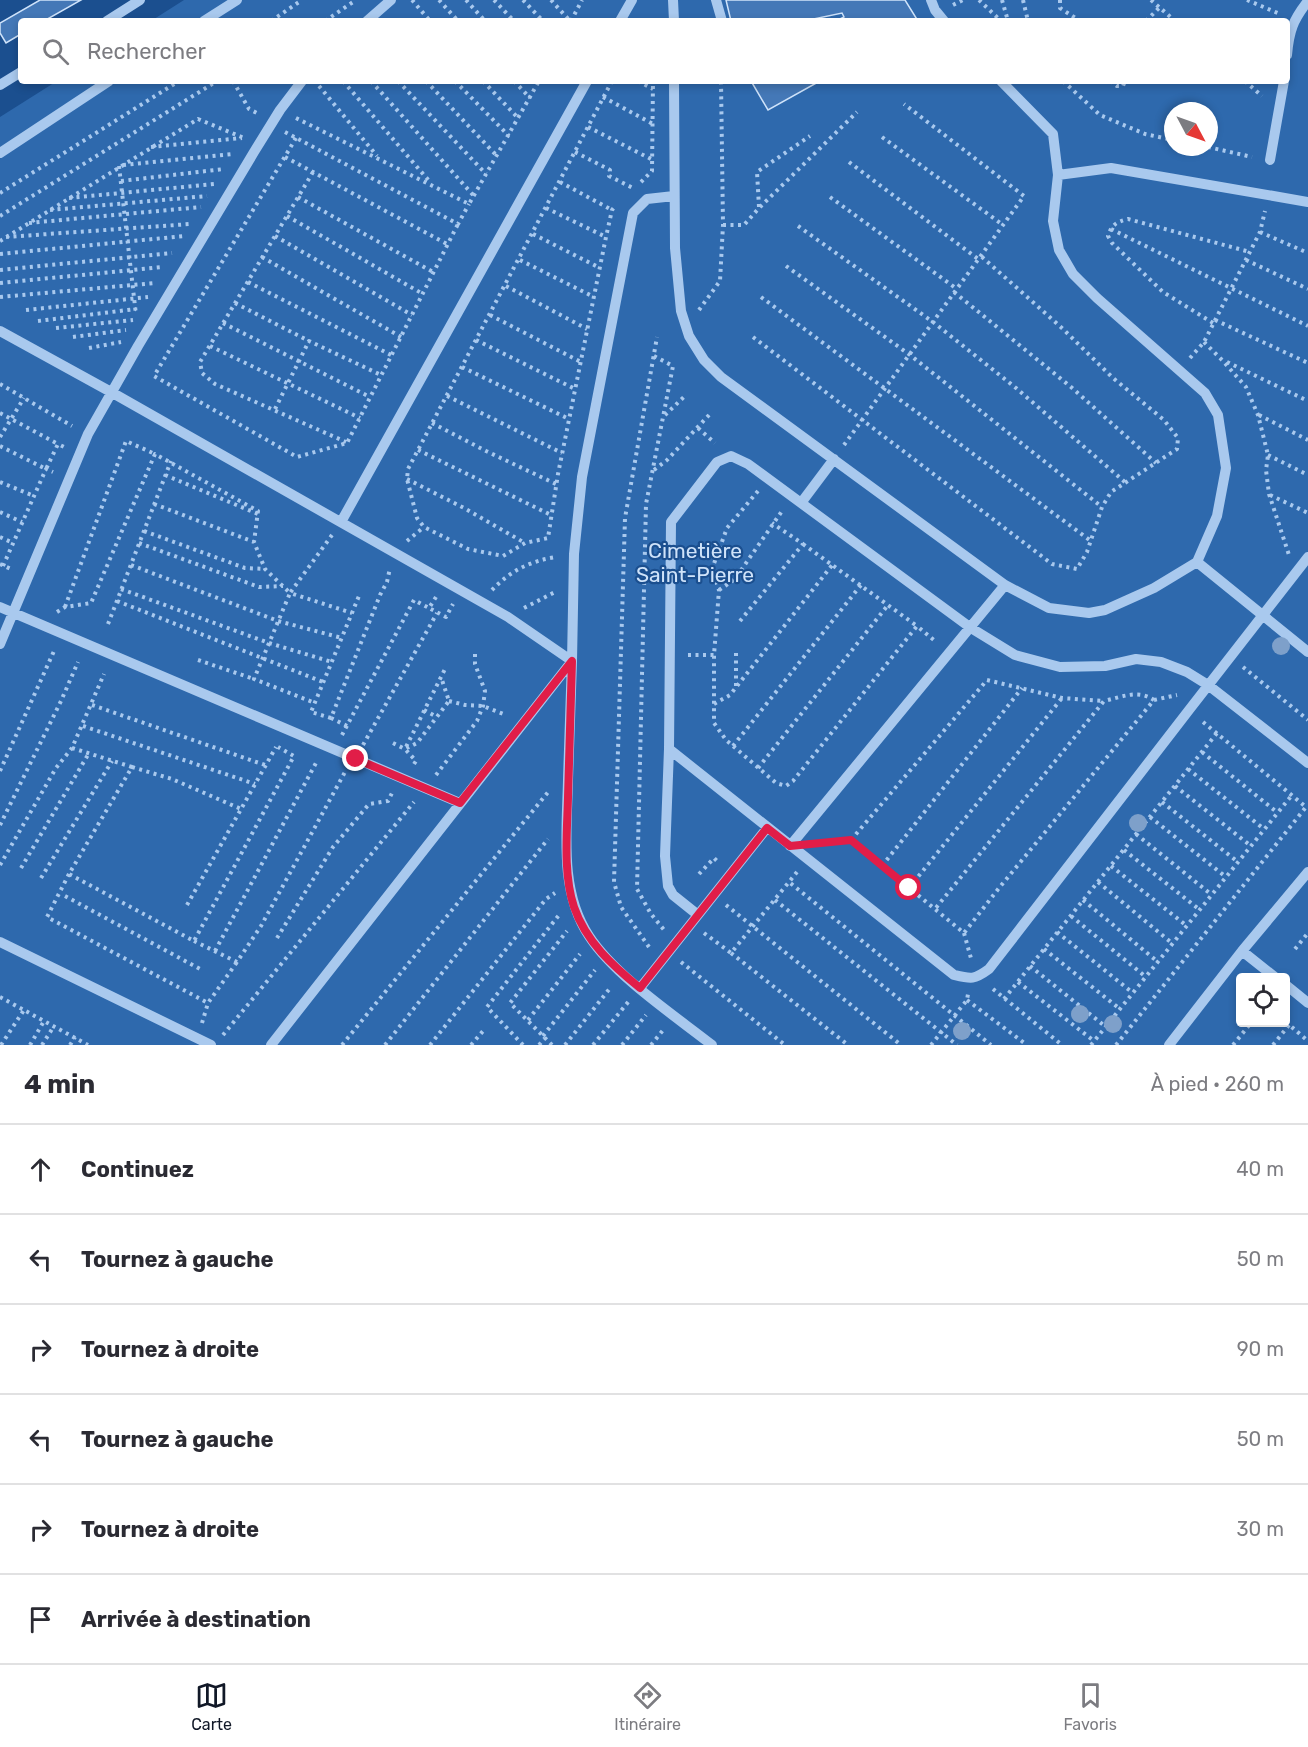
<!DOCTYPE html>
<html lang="fr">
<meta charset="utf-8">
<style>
:root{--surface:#fff;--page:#f2f2f3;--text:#2b2b33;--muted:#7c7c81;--line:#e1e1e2;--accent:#111827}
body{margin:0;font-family:Rubik,sans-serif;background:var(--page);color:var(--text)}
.controls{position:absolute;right:18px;bottom:18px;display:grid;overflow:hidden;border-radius:6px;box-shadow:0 3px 9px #0003}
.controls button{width:54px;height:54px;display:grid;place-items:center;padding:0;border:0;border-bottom:2px solid var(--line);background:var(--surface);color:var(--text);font:30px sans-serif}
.compass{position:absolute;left:1164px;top:102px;width:54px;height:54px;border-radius:50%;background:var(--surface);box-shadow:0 3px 9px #0003;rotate:131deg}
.stop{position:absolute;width:18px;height:18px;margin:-14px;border:4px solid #e11d48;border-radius:50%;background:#fff}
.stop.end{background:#e11d48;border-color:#fff;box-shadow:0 2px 6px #0008}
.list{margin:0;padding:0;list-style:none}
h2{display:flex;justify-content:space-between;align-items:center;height:78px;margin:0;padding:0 24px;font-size:26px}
h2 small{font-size:20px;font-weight:400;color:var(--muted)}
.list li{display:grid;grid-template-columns:39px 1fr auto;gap:18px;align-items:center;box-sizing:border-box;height:90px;padding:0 24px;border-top:2px solid var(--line)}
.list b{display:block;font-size:22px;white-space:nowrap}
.list em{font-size:20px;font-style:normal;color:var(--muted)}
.icon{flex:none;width:33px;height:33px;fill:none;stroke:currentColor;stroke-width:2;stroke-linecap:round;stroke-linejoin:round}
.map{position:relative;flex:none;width:1308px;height:1045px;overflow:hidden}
.search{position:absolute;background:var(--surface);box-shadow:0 3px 9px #0003;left:18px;right:18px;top:18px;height:66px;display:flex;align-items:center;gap:15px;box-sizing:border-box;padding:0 21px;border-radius:6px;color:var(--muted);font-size:22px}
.sheet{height:618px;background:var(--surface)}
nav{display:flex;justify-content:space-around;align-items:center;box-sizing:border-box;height:84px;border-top:2px solid var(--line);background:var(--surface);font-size:16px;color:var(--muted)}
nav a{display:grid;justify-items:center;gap:3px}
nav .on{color:var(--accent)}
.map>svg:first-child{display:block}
.green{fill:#2e69ad;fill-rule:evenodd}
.building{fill:#4478b7;stroke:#cfe3fa;stroke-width:1.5}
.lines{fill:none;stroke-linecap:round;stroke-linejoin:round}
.path{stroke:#a9c9ee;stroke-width:4;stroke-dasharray:3 4.5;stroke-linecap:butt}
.minor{stroke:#a9c9ee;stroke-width:10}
.tree{fill:#7ea0ca}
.route{stroke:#e11d48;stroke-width:8}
.labels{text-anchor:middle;stroke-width:4.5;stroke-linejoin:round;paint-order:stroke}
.park-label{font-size:21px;fill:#cfe3fa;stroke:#1b4f8f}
</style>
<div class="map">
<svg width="1308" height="1045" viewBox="0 0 1308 1045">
<rect width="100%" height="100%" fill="#1b4f8f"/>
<!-- green -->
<path class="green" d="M184,0h1124v1045h-1308v-928l57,-36h1230v-60h-1136zM1173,111h36v36h-36zM1240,978h46v45h-46z"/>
<!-- building -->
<path class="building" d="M40,0h41l-37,21h-23v13l-15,9 -6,-10v-10z
M726,0h179l13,21h-82l8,-4 -2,-4 -38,8h-73z
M751,81h69l-52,29z"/>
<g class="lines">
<!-- path -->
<path class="path" d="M412,0l18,21
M439,0l19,21
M466,0l19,21
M494,0l20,21
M523,0l20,21
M551,0l19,21
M979,0l22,21
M1002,0l6,21
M1023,0l5,21
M1060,0v8l20,13
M1151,0l24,21
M1247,0l33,14
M953,5l10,-5
M271,21l31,-21
M325,21l31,-21
M571,21l11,-21
M1146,21l14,-14
M233,81l16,28 8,4
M343,81l87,101
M371,81l102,114
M398,81l88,93
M426,81l71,75
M455,81l54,55
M483,81l35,37
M514,81l16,17
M612,81l-204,388 -1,10 10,39 7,9 44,22 35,7 22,-13 23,-5 10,-64 48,-237 6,-27 4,-5
M638,81l15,8
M1063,81l37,34 45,19 28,6
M1110,81l7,5h6l2,-5
M1245,81l17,15
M319,86l58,70
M603,97l50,27
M296,118l173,86 70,-123
M588,127l65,33
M285,132l173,92 11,-20
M882,137l121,88
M296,138l-142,238 143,81 50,-14 111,-219
M151,147l91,-9
M1208,147l44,10
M575,152l35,18 -1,6 24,12
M285,157l162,87
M849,162l129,97
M123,165l109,-11
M119,166l17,149
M313,172l-113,190 2,11 13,11 131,58
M121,181l103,-12
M560,182l52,28
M641,182l11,-11 1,-90
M0,193l179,-112
M298,197l135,75
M830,197l127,92
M69,198l145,-14
M759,207l-2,-35 53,-36
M546,208l60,29
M50,210l157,-14
M0,216l217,-135
M287,216l136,78
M29,223l172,-16
M723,225h21l15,-17 98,-96
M798,226l135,96 83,66 110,95
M1111,229l197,97
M1260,232l48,21
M533,234l67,34
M275,236l137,79
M6,237l184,-13
M0,241l198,-122 46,19
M0,254l184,-18
M262,257l139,80
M520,260l74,37
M1246,260l62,29
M786,266l124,89 192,152
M0,270l172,-17
M248,282l143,73
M0,283l163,-16
M506,286l81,43
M954,292l117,95 85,76
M0,297l155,-14
M761,297l330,244
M235,303l74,38
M26,310l122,-13
M699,310l21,-29 3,-56 -2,-144
M490,315l91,47
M1215,320l93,43
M38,321l98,-12
M223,323l147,74
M1213,323l-50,-31 -51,-49 -4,-7c4,-12 9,-14 20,-17l122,33
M56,328l77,-8
M73,337l53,-7
M753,337l299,227 25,5 10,-17 15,-45 9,-15 66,-43 1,-11 -14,-18 -51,-42 -50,-49 -82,-73
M476,340l99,49
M1204,342l19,19 23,26 12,28 10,40 -2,15 3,24 20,61
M210,346l150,72
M89,348l32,-6
M654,356l19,10 -27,138 -9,385 14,25 14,17
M1190,358l14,-16 56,-110 5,-21
M1227,362l81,39
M462,367l107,52
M0,384l72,42
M447,396l115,57
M275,409l34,-68 72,34
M0,413l58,31
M665,415l21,-20
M1259,415l49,25
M432,423l54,28 70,33
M698,428l17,15
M0,437l24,-39
M844,445l180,-249 -120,-92
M0,446l46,23 12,-25 6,3
M418,450l133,65
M1268,455l40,20
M654,470l13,-10 43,-46
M165,475l93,39
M407,479l57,29 61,35
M0,482l34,14
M758,491l-31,37 -15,41 7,21 -5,65v68l12,17 50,43 10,3 7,-5 124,-155 18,15
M1270,495l38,18
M154,504l100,38
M0,512l22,10
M144,531l101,37 20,1
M332,535l-42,58 62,20
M0,537l13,6
M407,541l17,-14
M139,543l120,44 24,-1
M803,544l114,82
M0,564l13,6
M131,565l147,56 64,17
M3,566l43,-97 7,3
M121,589l148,54 63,19
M492,590c18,-19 38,-29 64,-33
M719,590l16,-11 47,-68
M436,597l-7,11 17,9 7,-13
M117,601l206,81
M65,607l61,-166 29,13
M524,608l33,-17
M57,612l8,-5 26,-4 64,-149 103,57 -4,31 11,27 25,24 -36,86 61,24
M740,621l63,-77 -31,-21
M108,624l63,-163
M688,655h26
M198,660l56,19
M1243,667l65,53
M736,686v-35
M1154,700l23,-5
M449,701l16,4 18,1 23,9
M714,704l16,-9 103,-131
M92,705l173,60
M424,710l13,7
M331,718l-20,-6 48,-116
M83,726l172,58
M347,726l-16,-8 49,-123 7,-13 3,-14
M342,735l72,-135 15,8
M393,743l12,6 12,-6 32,-42 -8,-24
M363,745l74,-132
M733,746l128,-161
M72,748l60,19 -63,107 125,67 100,-185 -16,-9
M1202,752l76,61
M414,764l2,-3 -11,-12 41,-82
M132,767l40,12 69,30
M758,768l130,-163
M1188,769l76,60
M0,771l54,-120 -2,-1
M436,775l41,-54 6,-15 2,-15 -10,-27v-14
M1175,786l76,60
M1162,802l76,60
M1150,817l76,60
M0,825l61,-124 17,-39
M1136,834l76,61
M851,840l136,-160 75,18 42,3 -169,208
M818,843l33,-3 113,93 35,-45 155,-188c-16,-11 -32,-3 -50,1
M1124,850l76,60
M0,865l56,-97 16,-20 32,-74
M882,866l140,-178
M1111,866l76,60
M21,868l68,-115
M797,872l-8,10 202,163
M69,874l-22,43 161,86
M699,874l15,-16 5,5
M41,878l71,-117
M1098,882l75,62
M909,888l153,-190
M65,896l135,73
M775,900l182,145
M1083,900l75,62
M187,905l89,-158
M726,905l175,140
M1071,916l75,61
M1057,932l76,61
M704,933l27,20 58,-71
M964,933l8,29
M277,938l56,-91 36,-43 19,-3 4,-8
M194,941l43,21 24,-36 84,-154
M649,947l-28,-40 -7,-25 11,-364 32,-181
M1044,949l76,60
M1295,949l13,-16
M215,951l102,-190
M731,953l117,92
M681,962l104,83
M1030,966l76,61
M1018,982l76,59
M993,989l69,56
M0,997l88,48
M1004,999l213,-266
M967,1000l60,45
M528,1020l52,-66
M1286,1022l22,19
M202,1023l6,-20 29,-41
M223,1035l191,-233
M543,1036l52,-66
M1,1045l23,-35
M30,1045l14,-24
M42,1045l12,-19
M70,1045l5,-8
M342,1045l207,-254
M385,1045l163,-206
M430,1045l116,-146 9,-6
M471,1045l12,-14
M523,1045l-36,-38 72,-92
M539,1045l6,-7
M552,1045l-42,-42 57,-72
M565,1045l46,-58
M593,1045l36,-44
M622,1045l24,-30
M651,1045l13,-16
M931,1045l36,-45 1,-6
M1091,1045l201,-250
M1116,1045l190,-238 -103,-85
M1233,1045l18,-22
M1273,1045l16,-20"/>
<!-- minor -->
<path class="minor" d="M673,0l1,21
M716,0l6,21
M931,0l4,10 9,11
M107,21l33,-21
M204,21l33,-21
M367,21l24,-21
M620,21l12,-21
M1287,55c2,-24 6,-35 21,-54
M674,81l1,167 6,63 8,25 15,24 17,17 284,208 44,23 40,5 16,-3 49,-22 43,-26 20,-46 9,-48 -8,-53 -13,-22 -108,-95 -24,-24 -14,-24 -6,-29 5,-46 -5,-41 -52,-53
M0,85l21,-13
M0,153l109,-72
M1270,160l14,-79
M1058,175l53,-7 197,34
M0,331l111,61 397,225 64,44
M801,503l33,-44
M341,522l246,-441
M1308,557l-119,153 -200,259c-15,11 -18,10 -35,6l-285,-226 2,-227 46,-60 14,-6 17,8 223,164 44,27 45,12 45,-1 31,-7 25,3 26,10 21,13 100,78
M1197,562l111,90
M0,607l460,196
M0,644l88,-210 50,-88 116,-194 26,-42 22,-29
M572,661l2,-107 8,-77 51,-264 14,-14 27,-3
M669,749l-4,107 3,30 5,9 25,20
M790,846l215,-261
M0,942l211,103
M1242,951l34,27
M1286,985l22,18
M640,988l127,-160
M271,1045l301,-384c-1,39 -3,79 -4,119 -1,51 -9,111 21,156 26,40 85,79 123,109
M1169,1045l73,-94 66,-79"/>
</g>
<!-- trees -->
<g class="tree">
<circle cx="1281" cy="646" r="9"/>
<circle cx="1138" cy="823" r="9"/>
<circle cx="1080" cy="1014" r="9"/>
<circle cx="1113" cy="1024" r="9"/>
<circle cx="962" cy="1031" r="9"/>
</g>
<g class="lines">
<!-- route -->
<path class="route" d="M356,759l104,44 112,-142c-1,45 -3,91 -4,137 -1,35 -5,76 6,109 12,35 39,59 66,81l127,-160 23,18 61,-6 58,48"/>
</g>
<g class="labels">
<!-- park labels -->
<g class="park-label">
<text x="695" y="558">Cimetière<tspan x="695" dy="24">Saint-Pierre</tspan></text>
</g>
</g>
</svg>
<div class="controls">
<button><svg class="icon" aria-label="locate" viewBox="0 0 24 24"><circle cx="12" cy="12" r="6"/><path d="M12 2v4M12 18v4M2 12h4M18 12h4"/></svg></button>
</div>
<svg class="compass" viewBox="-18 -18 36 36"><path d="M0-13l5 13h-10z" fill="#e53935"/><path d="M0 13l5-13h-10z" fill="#7c7c81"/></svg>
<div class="stop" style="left:909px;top:888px"></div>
<div class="stop end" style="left:356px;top:759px"></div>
<div class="search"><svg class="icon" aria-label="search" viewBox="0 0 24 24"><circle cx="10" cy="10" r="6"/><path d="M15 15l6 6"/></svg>Rechercher</div>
</div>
<section class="sheet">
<h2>4 min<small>À pied · 260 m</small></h2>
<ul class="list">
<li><svg class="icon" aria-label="ahead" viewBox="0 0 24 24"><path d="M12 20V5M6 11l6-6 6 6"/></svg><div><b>Continuez</b></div><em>40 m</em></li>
<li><svg class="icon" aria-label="left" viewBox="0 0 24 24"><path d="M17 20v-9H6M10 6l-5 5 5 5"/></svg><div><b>Tournez à gauche</b></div><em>50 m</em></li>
<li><svg class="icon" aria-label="right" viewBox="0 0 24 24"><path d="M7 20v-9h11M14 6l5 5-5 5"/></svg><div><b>Tournez à droite</b></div><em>90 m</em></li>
<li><svg class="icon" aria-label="left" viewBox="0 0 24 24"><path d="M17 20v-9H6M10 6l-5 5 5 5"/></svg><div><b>Tournez à gauche</b></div><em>50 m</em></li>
<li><svg class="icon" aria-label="right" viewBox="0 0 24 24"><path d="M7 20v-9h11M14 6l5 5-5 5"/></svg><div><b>Tournez à droite</b></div><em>30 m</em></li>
<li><svg class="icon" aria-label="arrive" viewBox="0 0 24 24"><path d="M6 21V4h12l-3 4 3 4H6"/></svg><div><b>Arrivée à destination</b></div></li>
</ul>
</section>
<nav>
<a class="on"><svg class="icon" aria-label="map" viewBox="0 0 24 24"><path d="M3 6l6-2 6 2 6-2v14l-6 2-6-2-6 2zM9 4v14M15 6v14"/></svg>Carte</a>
<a><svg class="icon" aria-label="directions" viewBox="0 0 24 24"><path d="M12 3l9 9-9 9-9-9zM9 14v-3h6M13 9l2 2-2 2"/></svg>Itinéraire</a>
<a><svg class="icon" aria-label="saved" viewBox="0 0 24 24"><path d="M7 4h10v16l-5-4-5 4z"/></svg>Favoris</a>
</nav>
